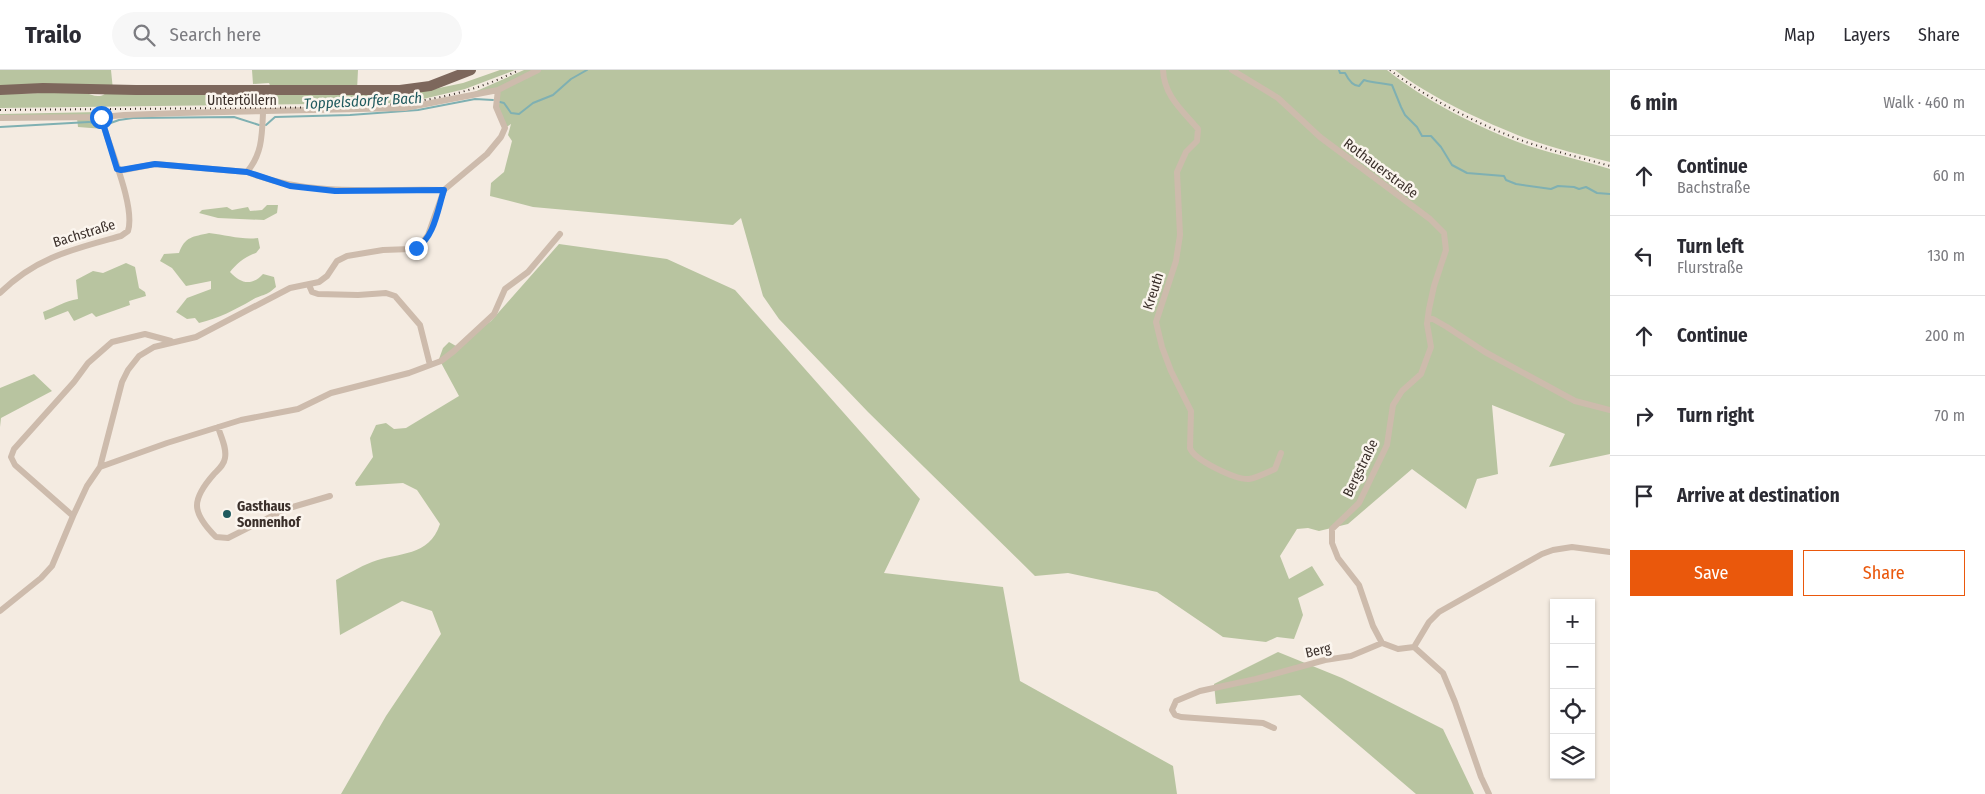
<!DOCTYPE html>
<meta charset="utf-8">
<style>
:root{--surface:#fff;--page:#f7f7f7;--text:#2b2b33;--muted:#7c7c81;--line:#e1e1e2;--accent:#ea580c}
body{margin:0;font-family:"Fira Sans Condensed",sans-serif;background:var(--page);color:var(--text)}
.controls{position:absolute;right:15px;bottom:15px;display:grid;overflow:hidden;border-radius:0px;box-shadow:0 1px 4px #0004}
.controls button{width:45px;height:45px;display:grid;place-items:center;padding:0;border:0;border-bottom:1px solid var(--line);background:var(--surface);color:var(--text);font:25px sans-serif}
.stop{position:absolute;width:15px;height:15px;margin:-11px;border:4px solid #1a73e8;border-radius:50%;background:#fff}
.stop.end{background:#1a73e8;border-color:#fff;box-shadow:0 1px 5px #0008}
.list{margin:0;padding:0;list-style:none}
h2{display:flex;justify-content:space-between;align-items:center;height:65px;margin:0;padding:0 20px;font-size:21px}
h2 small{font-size:16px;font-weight:400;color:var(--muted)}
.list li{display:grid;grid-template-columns:32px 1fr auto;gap:15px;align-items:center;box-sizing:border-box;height:80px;padding:0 20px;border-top:1px solid var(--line)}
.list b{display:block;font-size:19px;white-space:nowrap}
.list p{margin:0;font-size:16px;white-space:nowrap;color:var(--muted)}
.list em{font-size:16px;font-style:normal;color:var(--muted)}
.actions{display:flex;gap:10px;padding:15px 20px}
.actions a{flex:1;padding:11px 0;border:1px solid var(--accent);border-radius:0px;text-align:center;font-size:18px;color:var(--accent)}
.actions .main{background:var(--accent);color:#fff}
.icon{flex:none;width:28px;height:28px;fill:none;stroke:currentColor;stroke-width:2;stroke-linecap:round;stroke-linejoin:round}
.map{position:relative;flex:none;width:1610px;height:724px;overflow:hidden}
header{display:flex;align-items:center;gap:30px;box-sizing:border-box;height:70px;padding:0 25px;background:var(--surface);border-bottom:1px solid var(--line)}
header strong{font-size:24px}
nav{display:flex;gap:28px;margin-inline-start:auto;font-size:18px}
.search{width:350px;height:45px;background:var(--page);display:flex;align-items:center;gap:12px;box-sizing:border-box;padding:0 18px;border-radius:28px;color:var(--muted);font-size:19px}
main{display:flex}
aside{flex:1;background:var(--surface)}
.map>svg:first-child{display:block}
.green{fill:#b8c4a0}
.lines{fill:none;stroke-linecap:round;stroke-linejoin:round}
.stream{stroke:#7fb0b2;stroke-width:2}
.street{stroke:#cdbbac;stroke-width:6}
.primary{stroke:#7d675c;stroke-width:10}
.rail{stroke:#3b302b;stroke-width:2;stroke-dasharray:1 4;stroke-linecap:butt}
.route{stroke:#1a73e8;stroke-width:6}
.poi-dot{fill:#1f5a5e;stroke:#fbf5ee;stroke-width:2}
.labels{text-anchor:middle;stroke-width:5;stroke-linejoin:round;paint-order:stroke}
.street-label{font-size:14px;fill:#3b302b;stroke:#fbf5ee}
.poi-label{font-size:14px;font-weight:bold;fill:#3b302b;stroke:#fbf5ee;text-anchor:start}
.water-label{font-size:15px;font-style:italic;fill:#1f5a5e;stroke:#fbf5ee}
</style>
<header>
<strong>Trailo</strong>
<div class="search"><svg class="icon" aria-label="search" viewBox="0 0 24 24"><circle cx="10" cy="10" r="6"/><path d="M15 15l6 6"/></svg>Search here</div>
<nav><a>Map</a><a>Layers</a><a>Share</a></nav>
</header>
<main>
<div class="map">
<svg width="1610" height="724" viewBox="0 0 1610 724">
<rect width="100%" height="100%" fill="#f4ebe1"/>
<!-- green -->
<path class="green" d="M0,0h111l2,20h-113z
M252,0h106l-1,20h-85l-3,-7 -16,1z
M500,0h15l-50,19 -42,10 -29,4 -394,5v-14l84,-2c8,3 15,7 22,1h309l48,-10z
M524,0h863c38,31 98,61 145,77 26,8 52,14 78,22v285l-61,13 16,-33 -73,-29 6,69 -21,5 -11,30 -54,-40 -64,55 -29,7 -11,-3 -11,1 -17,27 9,23 23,-13 12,19 -26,13 5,17 -9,24 -17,-2 -11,5 -43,-5 -66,-45 -89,-19 -33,3 -167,-164 -89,-93 -16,-23 -22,-78 -8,7 -200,-18 -43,-11 1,-13 13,-11 8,-31 -4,-6 3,-11 -6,4 -8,-16 1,-21 -35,6z
M1395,0h215v92c-27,-7 -55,-13 -82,-23 -42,-16 -97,-41 -133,-69z
M100,42l24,3 -23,2 3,12 -26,-2 -1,-9h-77v-4z
M267,135h11l-1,8 -13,7 -46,-2 -19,-5 3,-3 25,-3 5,3 16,-3 2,4 12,-1z
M209,163c17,2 33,7 49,5l2,10 -4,5c-10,3 -20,11 -26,19 11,12 22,14 33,2l11,3 2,10c-11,10 -14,7 -24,13 -17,10 -33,18 -53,23l-4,-5 -8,1 -11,-7 11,-14 24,-9v-8l-25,5 -14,-18 -12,-7 4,-7 15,-1c6,-17 14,-16 30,-20z
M559,174l108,15 68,31 185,209 -36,74 119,14 17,94 153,85 4,28h-836l45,-78 55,-82 -9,-23 -30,-10 -62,34 -4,-55c12,-6 23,-13 36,-18 27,-10 57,-5 68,-38l-23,-34 -14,-7 -47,3 -1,-3 18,-26 -3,-19 6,-13 10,-2 8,6 12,-1 53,-32 -20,-37 4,-11 6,-6 7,4 35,-25z
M126,193l9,4 4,21 6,4 1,4 -17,5 1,4 -34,12 -4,-4 -18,8 -6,-10 -23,9 -2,-8c14,-5 21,-11 35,-13l-2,-19 17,-9 10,2z
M34,304l18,17 -51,27 -1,9v-39z
M1278,582l64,26 101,51 31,65h-58l-116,-99 -84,9 -2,-20z"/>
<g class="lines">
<!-- stream -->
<path class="stream" d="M1339,0l1,3h5c3,6 7,13 14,13l5,-6c9,3 18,3 28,5l9,22 4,8 12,12 5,9h9l10,11 11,18 15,8 37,3 2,4 10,4 35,5 7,-3 16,1 5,2 7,-2 11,6 13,1
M500,32l4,1 7,10 8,1 14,-11 20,-8 18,-16 16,-9
M90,52l10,4
M105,55l14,-5 14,-2 101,-1 25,8
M266,55l9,-8 75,-2 68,-5 57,-11 18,1
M0,57l89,-5"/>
<!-- street -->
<path class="street" d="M1163,0c1,26 20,41 35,59l-1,12 -11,11 -9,20 3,63 -4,26 -20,61 6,25 9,24 20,40 -1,37c4,12 46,32 59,31 8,-1 19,-7 26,-10l6,-16
M1232,0l46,28 42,39 110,82 14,14 2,17 -12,36 -5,23 -2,15 4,23 -10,27 -19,17 -9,14 -6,40 -28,58 -27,26v14l6,15 21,27 14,41 9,17
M0,48l101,-1 23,-2 56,-2 225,-5 93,-18 40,-20
M117,99l7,1 31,-6 92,8c15,-18 15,-36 16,-59
M247,102c68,26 127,16 197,18
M309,215l3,7 6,2 40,1 28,-2 9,3 25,29 10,40
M0,223c36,-36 74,-44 121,-57l7,-5c8,-25 -20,-86 -27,-114
M1429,249h4l14,8 38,25 90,49 35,9
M218,357c3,10 9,21 7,31 -1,7 -6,11 -11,16 -23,26 -23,38 2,63l12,1 58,-29 44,-13
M100,397l67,-24 74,-23 57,-11 33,-16 78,-20 32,-12 13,-10 40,-37 11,-25 23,-17 32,-38
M73,446l-58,-51 -4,-8 3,-8 60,-67 14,-19 24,-21 33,-8 26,7
M0,541l41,-33 11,-12 21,-50 14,-30 13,-19 22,-85 6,-12 11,-14 15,-9 42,-10 94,-49 29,-6 8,-6 10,-15 10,-5 36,-6 28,-1 9,-3 8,-11 16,-45 43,-36 14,-17 4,-9 -9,-21 2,-17
M1414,577l15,-25 10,-10 103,-58 11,-4 19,-3 38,5
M1414,577l29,26 12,29 26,75 8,17
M1274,658l-11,-5 -82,-6 -6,-2 -3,-5 4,-9 24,-10 56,-12 69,-19 26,-4 31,-13 16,6 16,-2"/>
<!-- primary -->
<path class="primary" d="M0,20l43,-2 93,2h264l30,-4 41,-16"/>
<!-- rail -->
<path class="rail" d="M1390,0c36,28 95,58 139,73 27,9 54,15 81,23
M0,40l354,-3c59,-3 111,-10 165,-37"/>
</g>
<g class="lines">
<!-- route -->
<path class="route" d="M101,47l16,52 4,1 34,-6 92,8 43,14 45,5 109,-1c-6,18 -10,49 -28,58"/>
</g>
<!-- markers -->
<circle class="poi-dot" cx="227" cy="444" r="5"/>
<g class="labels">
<!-- street labels -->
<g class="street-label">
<text x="242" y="35">Untertöllern</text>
<text transform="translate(1381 98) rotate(37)" y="5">Rothauerstraße</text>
<text transform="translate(84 163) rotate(-17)" y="5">Bachstraße</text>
<text transform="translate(1153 221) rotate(-72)" y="5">Kreuth</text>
<text transform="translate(1360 398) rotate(-64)" y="5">Bergstraße</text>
<text transform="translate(1318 580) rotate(-13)" y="5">Berg</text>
</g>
<!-- poi labels -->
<g class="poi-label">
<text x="237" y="441">Gasthaus<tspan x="237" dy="16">Sonnenhof</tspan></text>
</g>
<!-- water labels -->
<g class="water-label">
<text transform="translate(363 31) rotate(-3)" y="5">Toppelsdorfer Bach</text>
</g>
</g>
</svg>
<div class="controls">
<button>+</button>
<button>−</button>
<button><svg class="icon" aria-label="locate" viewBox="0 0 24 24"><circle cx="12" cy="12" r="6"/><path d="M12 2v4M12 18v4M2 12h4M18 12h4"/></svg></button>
<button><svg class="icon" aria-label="layers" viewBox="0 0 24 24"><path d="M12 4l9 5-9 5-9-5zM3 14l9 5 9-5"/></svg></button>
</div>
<div class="stop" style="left:101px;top:47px"></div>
<div class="stop end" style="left:416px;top:178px"></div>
</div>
<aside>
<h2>6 min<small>Walk · 460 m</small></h2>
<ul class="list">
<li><svg class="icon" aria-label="ahead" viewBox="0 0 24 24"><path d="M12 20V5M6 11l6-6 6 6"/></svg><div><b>Continue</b><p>Bachstraße</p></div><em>60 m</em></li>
<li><svg class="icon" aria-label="left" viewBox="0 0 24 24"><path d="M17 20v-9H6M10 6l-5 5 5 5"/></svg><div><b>Turn left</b><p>Flurstraße</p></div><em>130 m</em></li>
<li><svg class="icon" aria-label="ahead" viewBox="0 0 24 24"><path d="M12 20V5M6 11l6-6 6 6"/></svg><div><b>Continue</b></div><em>200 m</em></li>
<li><svg class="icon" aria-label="right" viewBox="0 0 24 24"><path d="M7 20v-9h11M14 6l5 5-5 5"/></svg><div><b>Turn right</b></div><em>70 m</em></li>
<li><svg class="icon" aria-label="arrive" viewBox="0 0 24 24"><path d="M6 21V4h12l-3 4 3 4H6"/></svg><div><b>Arrive at destination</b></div></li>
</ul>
<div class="actions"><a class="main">Save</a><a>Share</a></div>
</aside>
</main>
